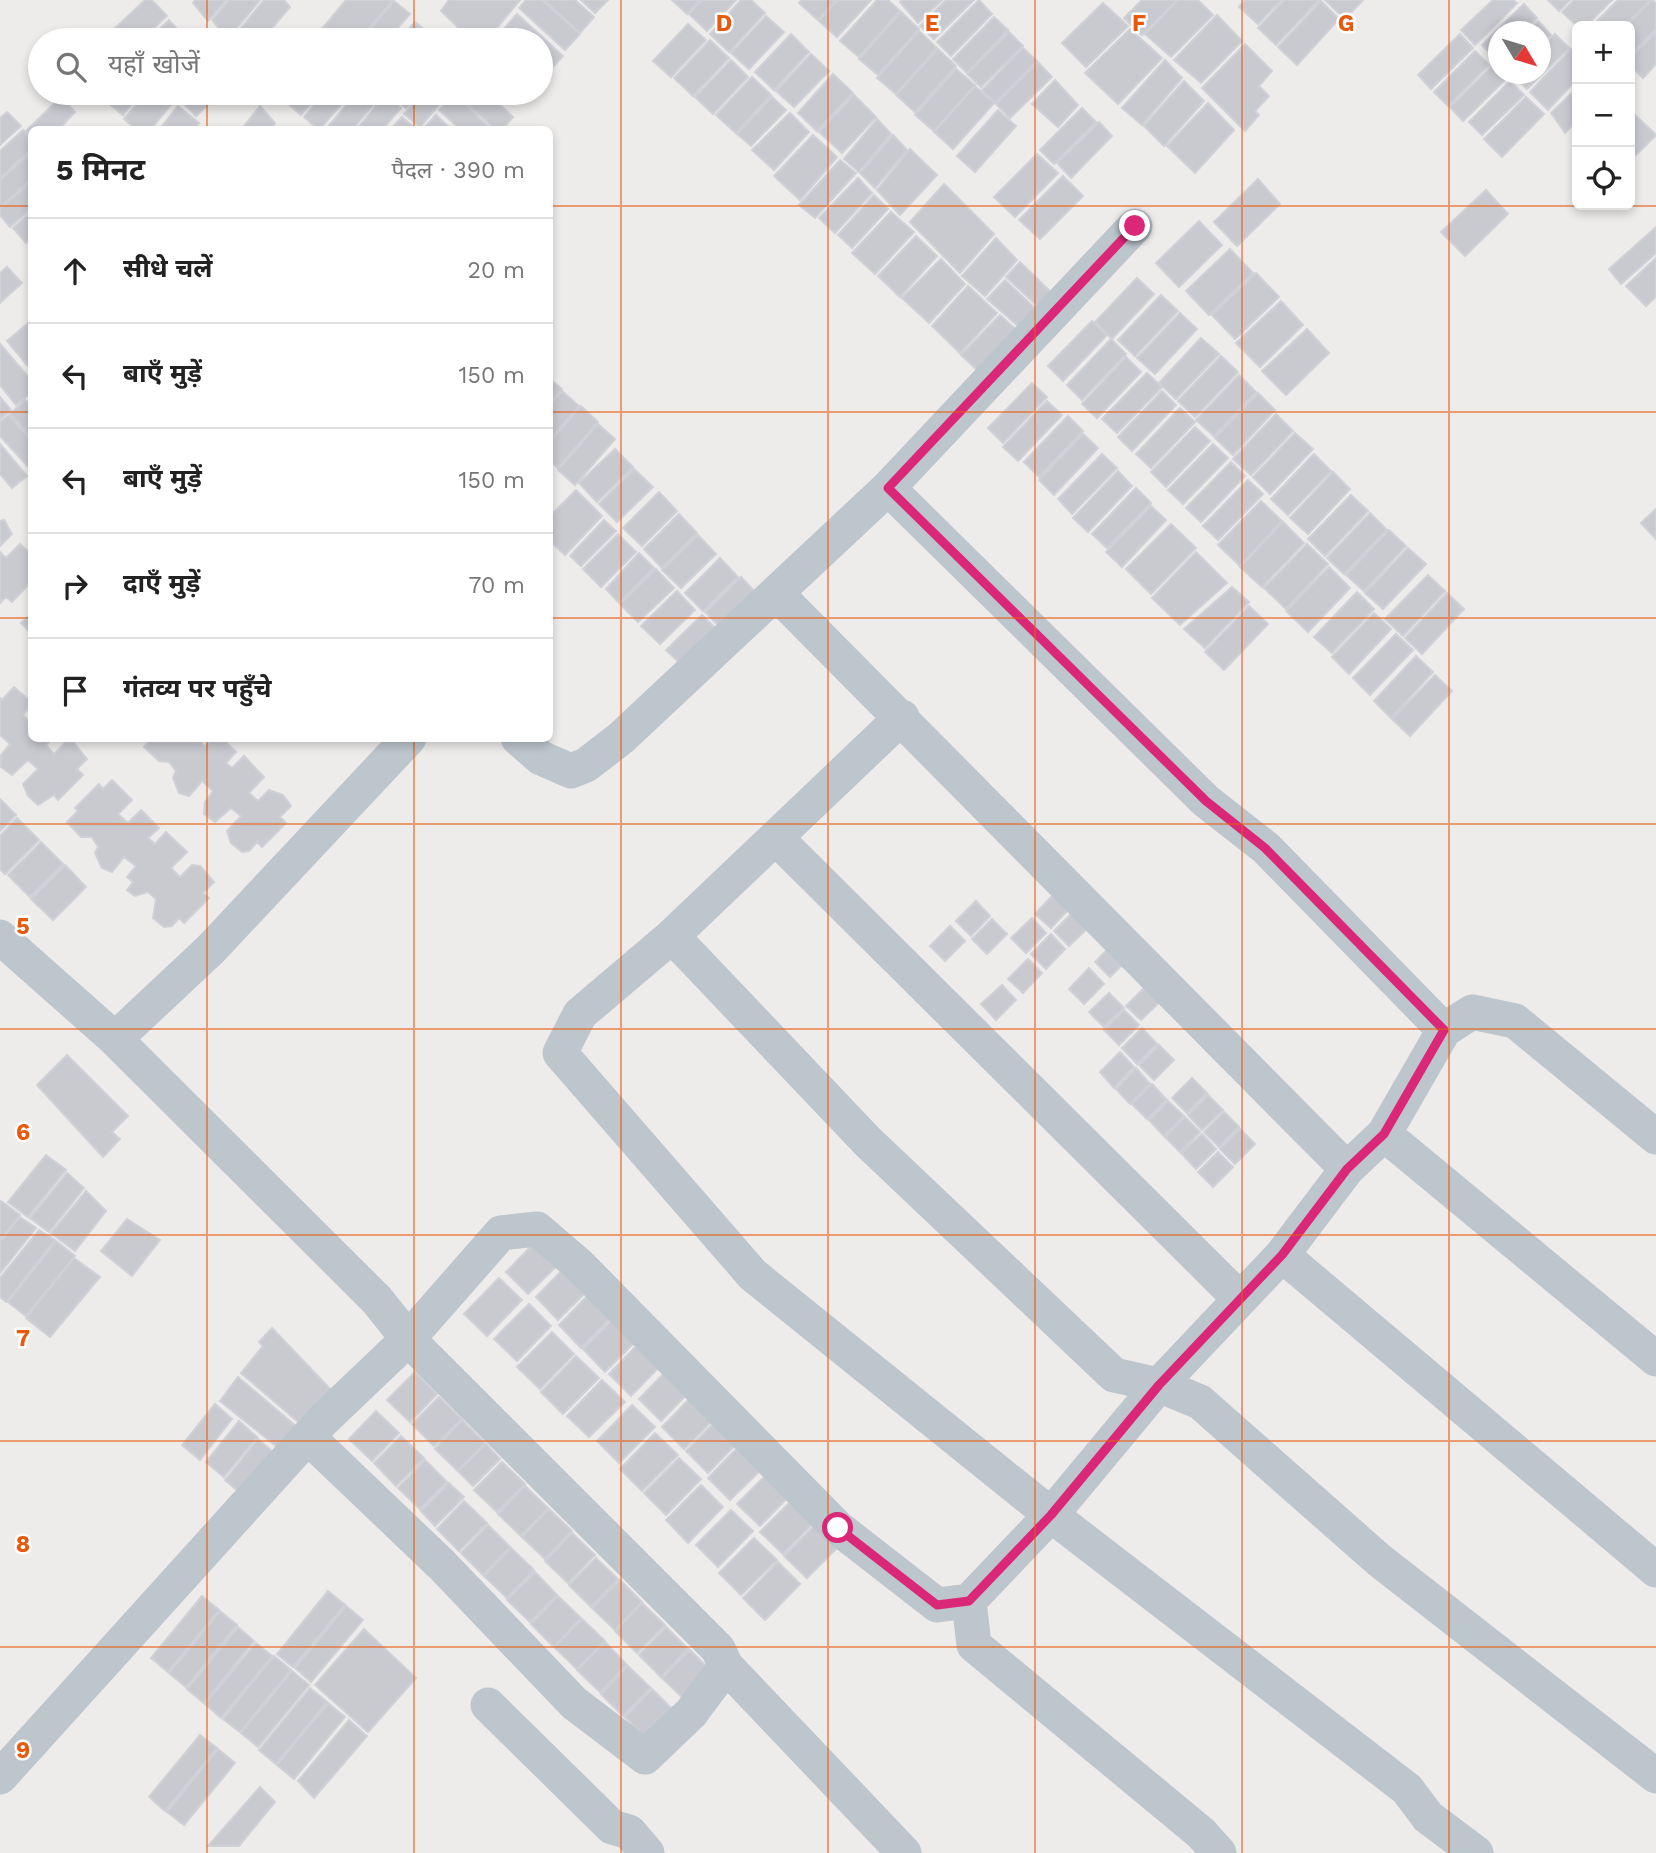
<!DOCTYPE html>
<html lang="hi">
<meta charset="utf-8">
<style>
:root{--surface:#fff;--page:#f6f6f6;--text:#222;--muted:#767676;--line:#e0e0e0}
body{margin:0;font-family:"Work Sans","Noto Sans Devanagari",sans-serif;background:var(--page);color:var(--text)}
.controls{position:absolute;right:21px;top:21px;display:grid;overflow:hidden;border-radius:10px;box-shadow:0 4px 10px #0003}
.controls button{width:63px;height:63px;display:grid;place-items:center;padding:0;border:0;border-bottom:2px solid var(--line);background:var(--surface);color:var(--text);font:35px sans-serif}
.compass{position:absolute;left:1488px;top:21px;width:63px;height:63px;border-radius:50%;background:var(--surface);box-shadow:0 4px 10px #0003;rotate:128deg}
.stop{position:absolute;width:21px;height:21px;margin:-16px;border:5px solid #db2777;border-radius:50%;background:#fff}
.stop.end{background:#db2777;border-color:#fff;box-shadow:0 2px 7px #0008}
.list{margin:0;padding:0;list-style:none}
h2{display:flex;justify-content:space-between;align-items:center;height:91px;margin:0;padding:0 28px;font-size:30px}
h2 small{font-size:23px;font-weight:400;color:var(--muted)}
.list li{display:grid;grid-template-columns:46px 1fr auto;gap:21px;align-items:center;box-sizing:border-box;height:105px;padding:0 28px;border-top:2px solid var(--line)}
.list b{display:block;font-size:26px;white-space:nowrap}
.list em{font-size:23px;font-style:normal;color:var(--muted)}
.icon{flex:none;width:38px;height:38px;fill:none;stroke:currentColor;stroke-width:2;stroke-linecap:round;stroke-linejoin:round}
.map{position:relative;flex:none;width:1656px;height:1853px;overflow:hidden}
.search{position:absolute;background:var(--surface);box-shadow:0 4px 10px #0003;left:28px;top:28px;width:525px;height:77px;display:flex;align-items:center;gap:18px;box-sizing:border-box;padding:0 24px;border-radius:38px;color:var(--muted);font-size:26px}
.panel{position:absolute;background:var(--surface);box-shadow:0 4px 10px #0003;left:28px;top:126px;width:525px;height:616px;border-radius:10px}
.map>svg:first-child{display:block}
.building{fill:#c8cad0;stroke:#cfd1d7;stroke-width:2}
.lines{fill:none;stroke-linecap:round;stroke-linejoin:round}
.minor{stroke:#bdc5cd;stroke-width:35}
.route{stroke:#db2777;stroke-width:9}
.grid{fill:none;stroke:#e8590c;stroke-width:2;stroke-opacity:0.55}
.grid-label{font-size:23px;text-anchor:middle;font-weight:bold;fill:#e8590c;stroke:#fff;stroke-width:5;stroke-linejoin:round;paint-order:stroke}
</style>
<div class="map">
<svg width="1656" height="1853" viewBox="0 0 1656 1853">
<rect width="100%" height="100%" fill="#eeebeb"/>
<!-- building -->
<path class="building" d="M145,0h7l15,16 -26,24h-16l-11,-11z
M195,0h31l-18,21 -15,-18z
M229,0h31l-32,39 -16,-19z
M264,0h20l6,7 -28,33h-31z
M346,0h47l-34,40h-28l-11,-9z
M449,0h71l-33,40h-16l-30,-29z
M526,0h16l38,34 -15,16 -46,-42z
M544,0h31l19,17 -14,16z
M581,0h27l-13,13z
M672,0h28l-13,14z
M702,0h34l-29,31 -18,-17z
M741,0h10l14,13 -36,39 -19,-18z
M802,0h34l-18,20 -19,-17z
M838,0h33l-34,37 -18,-16z
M877,0h11l12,11 -41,46 -19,-16z
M902,0h40l-24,23 -18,-21z
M946,0h28l-40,39 -14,-13z
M979,0l13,14 -41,42 -14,-14z
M1142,0h35l-35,35 -18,-17z
M1178,0h20l15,15 -42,42 -26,-23z
M1245,0h36l-23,24 -19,-17z
M1284,0h35l-43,45 -18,-17z
M1325,0h38l-18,19z
M1493,0h20l4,3 -42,42 -14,-15z
M1548,0h22l-11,11z
M1574,0h38l-26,26h-9l-15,-14z
M1618,0h32l-25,26h-33z
M1652,0l4,3v26l-26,26v-29h-4z
M394,1l16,13 -23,26h-26z
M1321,1l18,18 -42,46 -19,-18z
M1103,3l25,23 -42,41 -24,-24z
M1524,4l13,14 -13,14h-26v24l-2,3 -14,-14z
M901,12l18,17 -41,46 -19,-16z
M517,14l46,42 -14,15 -8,-7v-24h-27l-11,-10z
M1217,15l25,26 -41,42 -27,-23z
M766,16l18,16 -35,37 -18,-16z
M994,17l14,13 -41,43 -14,-14z
M169,20l18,20h-39z
M1538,21l13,14 -11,10v-13h-13z
M415,22l15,12 -5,6h-26z
M688,24l18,16 -35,37 -18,-16z
M1130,29l32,29 -44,46 -33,-31z
M919,31l18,17 -41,46 -19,-16z
M317,32l10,8h-18z
M1009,32l14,14 -42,41 -14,-13z
M1656,32v32l-13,14 -13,-13v-7z
M791,34l18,18 -35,38 -19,-18z
M1460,34l13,14 -42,41 -13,-14z
M1555,34l14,14 -42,41 -14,-14 27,-1v-25z
M710,40l19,18 -36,38 -19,-18z
M1245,44l27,27 -13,15 10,10 -14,15 4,4 -14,16 -43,-43z
M1023,48l14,13 -42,42 -13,-13z
M938,49l18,17 -41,46 -19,-17z
M1571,49l6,6v24l-29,31 -18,-18z
M1475,51l14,14 -41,41 -14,-14z
M811,54l18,17 -35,36 -18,-16z
M731,60l17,17 -35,37 -18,-17z
M1165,60l17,18 -40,47 -20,-17z
M1038,62l14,15 -42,41 -14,-14z
M1492,66l13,14 -42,41 -13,-14z
M956,69l19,16 -41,46 -19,-16z
M833,74l20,19 -36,38 -19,-18z
M752,77l19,18 -35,38 -20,-18z
M1055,80l23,25 -20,22 -26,-23z
M1184,81l20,20 -40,45 -20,-20z
M1510,81l14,14 -42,40 -13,-13z
M975,86l19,17 -41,46 -19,-17z
M1577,88v33l-12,12 -14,-20z
M106,93h35l-18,22 -21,-17z
M146,93h20l9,7 -25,30h-13l-13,-11z
M182,93h38l-24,23 -19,-19z
M294,93h26l-19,22 -15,-13z
M324,93h27l-32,37 -15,-13z
M357,93h26l-31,37h-27z
M392,93h27l-13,15 -16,-12z
M422,93h27l-29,34 -16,-13z
M455,93h32l26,24 -11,13h-6z
M454,94l38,36h-31l-22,-20z
M385,95l16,13 -19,22h-26z
M854,95l22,22 -34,36 -23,-21z
M61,97l14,15 -17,18h-26v9l-7,-7z
M772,97l14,13 -35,36 -14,-12z
M1526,97l18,17 -42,43 -18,-18z
M1208,103l26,27 -39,43 -28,-27z
M178,106l21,17 -5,7h-35z
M260,106l15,17 -5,7h-29z
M1082,108l14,14 -42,42 -14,-14z
M998,110l18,16 -41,46 -18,-16z
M1630,110l26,25 -20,20 -6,-6z
M7,112l14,14 -21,19v-27z
M790,113l19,19 -35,38 -22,-20z
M436,115l16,15h-30z
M402,117l14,12v1h-26z
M877,119l14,15 -32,38 -15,-13z
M1099,122l13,14 -41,42 -14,-15z
M23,130l9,10v9l-32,29v-27z
M813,135l24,22 -37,43 -26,-24z
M893,135l14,15 -32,38 -15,-15z
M910,149l27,26 -37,40 -23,-25z
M32,152v27l-32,28v-27z
M1037,154l21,19 -43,44 -21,-20z
M840,160l16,13 -41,45 -16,-13z
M1063,176l20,20 -43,43 -21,-19z
M858,178l14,15 -37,40 -16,-15z
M1258,179l22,25 -43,42 -23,-24z
M32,181v27l-22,19 -10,-12v-6z
M944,184l50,50 -34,39 -50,-51z
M1486,190l22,24 -43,42 -24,-24z
M874,195l14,14 -36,39 -14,-13z
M32,211v27l-6,5 -13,-15z
M891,212l23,20 -39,42 -23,-21z
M1199,221l23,24 -43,42 -23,-24z
M1656,227v26l-35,31 -12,-15z
M916,236l21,20 -37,41 -22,-21z
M996,238l21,22 -32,36 -23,-20z
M1230,249l23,24 -44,42 -23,-24z
M1656,258v39l-10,9 -20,-20z
M941,259l24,25 -36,39 -27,-25z
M1020,262l36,35 -12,15 -38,-35z
M7,267l15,16 -22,20v-30z
M1256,273l23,24 -44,42 -23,-24z
M1137,278l17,16 -42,45 -17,-17z
M1005,280l36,34 -16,18 -38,-33z
M968,286l29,27 -37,40 -28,-27z
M1161,295l17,16 -43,45 -17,-16z
M1281,301l22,24 -43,42 -24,-24z
M1180,313l17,16 -42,45 -18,-16z
M1000,315l24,22 -39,40 -24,-22z
M32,320v41l-5,4 -20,-24z
M1092,321l15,14 -44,46 -15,-15z
M1307,329l22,24 -43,42 -24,-24z
M1201,338l18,16 -43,45 -17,-16z
M1111,339l15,15 -44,46 -15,-15z
M0,344l32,37v11l-16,13 -16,-20z
M1221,356l17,16 -43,45 -17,-16z
M1126,357l15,15 -44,46 -15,-14z
M1147,373l15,14 -45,46 -15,-14z
M1239,375l17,17 -42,44 -18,-16z
M550,379l12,10 -12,14z
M1032,383l15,14 -44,46 -15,-15z
M562,391l17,15 -29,34v-35z
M1162,391l14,14 -44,46 -14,-14z
M1258,393l17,17 -42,45 -18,-17z
M0,397l11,13 -11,9z
M25,400l7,7v31l-22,-24z
M1047,401l15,14 -44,46 -15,-14z
M581,406l17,16 -40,46 -8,-7v-19z
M1180,408l15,14 -44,46 -15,-14z
M1276,414l17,17 -42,44 -18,-16z
M9,415l23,26v30l-32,-35v-14z
M1068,416l15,15 -44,46 -15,-15z
M598,424l17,15 -40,46 -17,-15z
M1195,427l15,14 -44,46 -15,-15z
M1295,433l18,16 -43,45 -17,-17z
M1083,434l15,14 -44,47 -15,-15z
M0,444l27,32 -15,12 -12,-14z
M1213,444l15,14 -45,46 -15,-14z
M615,449l18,18 -36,35 -18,-19z
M1102,454l15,14 -45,46 -14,-15z
M1314,454l17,17 -43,44 -17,-16z
M1231,462l14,14 -44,46 -15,-14z
M634,469l19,18 -36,35 -18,-18z
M1118,471l14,15 -44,46 -15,-14z
M1333,472l17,17 -42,45 -18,-16z
M1248,480l15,14 -45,46 -15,-14z
M1136,488l15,15 -44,45 -15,-14z
M576,490l26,26 -37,39 -15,-14v-25z
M659,492l18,19 -35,35 -19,-18z
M1351,495l17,16 -43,45 -17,-17z
M1261,501l21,20 -42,45 -22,-21z
M1151,506l15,14 -44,47 -16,-15z
M1656,509v30l-15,-16z
M1370,513l17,17 -43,44 -17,-16z
M679,514l18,19 -35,35 -18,-19z
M4,520l8,14 -12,12v-25z
M604,520l12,11 -35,35 -11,-10z
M1283,522l21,21 -42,44 -22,-20z
M1171,524l25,24 -45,46 -25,-25z
M1389,530l17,16 -42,45 -18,-16z
M618,534l18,18 -35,35 -18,-18z
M698,535l18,19 -35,34 -19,-18z
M20,544l12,11v26l-20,21 -6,-5 -6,6v-51l6,6z
M1307,544l21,20 -42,45 -22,-21z
M1408,548l18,16 -43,45 -18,-16z
M1196,552l31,31 -47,42 -28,-27z
M639,553l15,15 -35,35 -13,-14z
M720,558l18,19 -35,34 -18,-18z
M1329,567l21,21 -42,44 -22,-21z
M656,569l18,19 -36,34 -18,-18z
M1428,575l17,16 -42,45 -18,-17z
M741,577l18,19 -36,34 -18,-18z
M1232,587l17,15 -44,46 -21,-19z
M677,591l18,19 -35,34 -19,-18z
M1357,592l17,17 -42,44 -18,-16z
M1447,593l17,16 -42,45 -17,-16z
M1249,606l19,18 -44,46 -19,-18z
M32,613v21l-11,-11z
M1374,613l17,16 -42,45 -17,-17z
M702,615l18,18 -35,35 -19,-18z
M1396,634l17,16 -43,45 -17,-17z
M1416,656l17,16 -42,46 -17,-17z
M1435,675l17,16 -42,45 -18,-17z
M14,687l18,16 -9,12 5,6 4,-3v20h21l-7,7 8,9 12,-12 8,1 13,16 -10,10 6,6 -25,25 -4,-5 -16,10 -10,-9 -5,-12 15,-15 -10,-9 -16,15 -11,-8v-12l9,-11 -10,-9v-37l2,2z
M152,738h45l8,9 9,-9h8l14,14 -10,11 6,5 12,-12 20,21 -15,16 9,8 11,-11 14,5 8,11 -11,11 6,6 -24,24 -5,-5 -8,9 -7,1 -11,-9 -4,-12 14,-15 -10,-8 -16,14 -11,-8 1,-12 8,-11 -11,-10 -13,15 -10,-3 -6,-15 3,-7 -7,-9 -10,-1 -15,-14z
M112,780l20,20 -14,14 10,9 13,-13 18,18 -11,10 7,6 11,-12 21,20 -16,16 9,9 12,-12 8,1 14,16 -11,11 6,5 -25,25 -5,-5 -7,8 -8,1 -11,-9 3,-19 -8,-7 -13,4 -8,-6 6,-8 -6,-5 9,-11 -12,-9 -12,15 -10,-4 -7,-15 3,-6 -6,-10h-11l-14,-15 11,-11 -3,-3 24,-24 4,5z
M0,799l16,16 -16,16z
M17,818l22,22 -34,34 -5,-5v-33z
M41,842l22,22 -33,33 -22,-22z
M65,865l21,22 -33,33 -22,-21z
M1055,893l15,15 -19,20 -16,-14z
M976,901l14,15 -19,20 -15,-15z
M1074,911l16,15 -21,20 -15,-15z
M1032,918l14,15 -20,20 -15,-15z
M992,919l15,15 -20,20 -15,-15z
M950,926l15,15 -20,20 -15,-15z
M1051,934l14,15 -19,20 -15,-15z
M1115,942l15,15 -20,20 -15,-15z
M1028,959l14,14 -19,20 -15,-14z
M1089,968l15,16 -20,20 -15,-15z
M1002,985l14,15 -20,20 -15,-16z
M1147,985l15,15 -21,20 -15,-14z
M1109,993l15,15 -20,19 -15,-15z
M1124,1010l15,15 -20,20 -15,-15z
M1142,1028l15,16 -20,20 -15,-16z
M1159,1045l15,15 -20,20 -15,-15z
M1120,1052l14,15 -20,21 -14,-16z
M67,1055l61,61 -16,16 8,7 -17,18 -66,-72z
M1136,1068l14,16 -20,20 -14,-15z
M1192,1078l15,15 -20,20 -15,-15z
M1152,1084l15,16 -20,19 -15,-15z
M1208,1095l15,15 -21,20 -14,-15z
M1168,1101l16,15 -20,20 -15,-16z
M1224,1112l15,15 -20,20 -15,-15z
M1185,1117l15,15 -20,20 -15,-15z
M1240,1129l15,15 -20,20 -15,-15z
M1202,1134l14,15 -20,20 -15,-16z
M1218,1152l15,15 -20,20 -15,-15z
M46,1155l20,15 -38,47 -20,-15z
M67,1173l17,15 -35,44 -19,-14z
M86,1191l20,20 -31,40 -24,-18z
M1,1201l19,14 -20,25v-38z
M20,1217l16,11 -36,45v-31z
M127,1219l33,21 -28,36 -31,-25z
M39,1230l16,10 -49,62 -6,-5v-19z
M541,1236l23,23 -36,35 -22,-22z
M56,1241l19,15 -49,60 -18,-14z
M74,1258l26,19 -50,60 -24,-19z
M571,1261l23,23 -36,36 -22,-23z
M499,1278l23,22 -35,36 -23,-22z
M594,1289l23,23 -36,36 -22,-23z
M529,1304l22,22 -34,35 -23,-22z
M618,1314l23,22 -36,36 -22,-23z
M272,1328l62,65 -31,33 -62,-53 22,-27 -4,-4z
M552,1332l22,22 -34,35 -23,-22z
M644,1338l22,22 -35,36 -22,-22z
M576,1356l23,22 -36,36 -22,-22z
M674,1363l22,22 -35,36 -22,-22z
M415,1372l22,22 -27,28 -23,-22z
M238,1377l60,51 -17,22 -61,-49z
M602,1380l23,22 -36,35 -22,-21z
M697,1391l23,22 -36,36 -22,-22z
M439,1397l23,22 -28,27 -22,-22z
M215,1404l17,15 -32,41 -18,-15z
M632,1405l23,22 -36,36 -22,-22z
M376,1411l23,22 -27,28 -23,-22z
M721,1416l22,21 -35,36 -22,-22z
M462,1420l23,23 -27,28 -23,-22z
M239,1421l18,16 -33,40 -18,-15z
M655,1433l23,22 -36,36 -22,-22z
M401,1436l23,22 -28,28 -22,-23z
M258,1439l17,15 -32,41 -18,-15z
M743,1442l23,23 -36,35 -22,-22z
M486,1444l14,15 -27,27 -15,-15z
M679,1458l22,21 -35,36 -22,-22z
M425,1460l22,22 -27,27 -22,-21z
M502,1462l23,22 -28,28 -23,-22z
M773,1468l22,22 -35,36 -23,-22z
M449,1483l15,14 -29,29 -14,-15z
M701,1485l22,22 -35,36 -22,-23z
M525,1486l23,22 -27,28 -23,-22z
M796,1496l22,22 -35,36 -23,-22z
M464,1501l23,22 -28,28 -22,-22z
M549,1509l23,22 -27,28 -23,-22z
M731,1510l22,21 -35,36 -22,-22z
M820,1520l23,22 -36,36 -23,-22z
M488,1525l22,22 -27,28 -22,-22z
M572,1533l23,22 -27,28 -23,-22z
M754,1538l23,22 -36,35 -22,-22z
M511,1548l23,22 -27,28 -23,-22z
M596,1558l22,21 -27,28 -22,-22z
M778,1562l22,22 -35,36 -22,-22z
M535,1572l22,23 -27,27 -23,-22z
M620,1580l22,22 -27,28 -23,-22z
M328,1591l17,14 -52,62 -16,-13z
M202,1596l17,14 -51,62 -17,-14z
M558,1596l23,22 -27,29 -23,-23z
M642,1603l23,22 -28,28 -22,-22z
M346,1606l17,14 -52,62 -16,-14z
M220,1611l17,14 -51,62 -17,-14z
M582,1619l23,22 -28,28 -23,-22z
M238,1627l16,14 -50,62 -17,-14z
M666,1627l22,22 -27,28 -22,-22z
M364,1629l52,49 -48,54 -53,-47z
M605,1642l22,23 -27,27 -23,-22z
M256,1643l16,13 -51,62 -16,-14z
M690,1650l22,22 -27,28 -23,-22z
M274,1656l17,14 -51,62 -17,-13z
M628,1666l23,22 -28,28 -22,-22z
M292,1671l17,14 -51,62 -17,-14z
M310,1688l17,14 -51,62 -17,-14z
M652,1689l22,22 -27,28 -22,-22z
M328,1703l17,14 -51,62 -17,-14z
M349,1720l18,16 -53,62 -16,-17z
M200,1735l17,13 -52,63 -16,-14z
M218,1749l17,14 -51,62 -17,-13z
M260,1787l15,15 -36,44h-31z"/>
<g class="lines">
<!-- minor -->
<path class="minor" d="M888,488l318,313 60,47 178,182
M777,594l570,575
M902,717l-230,219 -92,78 -20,39 193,222 298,240 356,274 21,28 48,36
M518,738l23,20 30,13 15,-6 35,-27 267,-250 247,-262
M777,839l462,459
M672,936l196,206 246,233 45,10 41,17 179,158 277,216
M0,937l115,102 262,261 31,39 310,310 8,17 178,187
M115,1039l96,-90 198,-211
M1384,1134l272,225
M1282,1255l374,315
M309,1438l133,127 132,138 71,54 46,-44 35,-47
M969,1601l5,44 227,188 18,20
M488,1705l124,122 17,5 18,21
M0,1777l323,-357 85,-81 93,-106 36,-4 42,36 259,263 99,77 32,-4 82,-86 108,-130 123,-130 65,-86 37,-35 60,-104 28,-18 43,9 141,116"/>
</g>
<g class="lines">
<!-- route -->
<path class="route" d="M838,1528l99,77 32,-4 82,-86 108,-130 123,-130 65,-86 37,-35 60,-104 -179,-182 -59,-47 -318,-313 247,-262"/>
</g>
<!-- grid -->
<path class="grid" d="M207,0v40M414,0v40M621,0v1853M828,0v1853M1035,0v1853M1242,0v1853M1449,0v1853M207,93v37M414,93v37M0,206h32M550,206h1106M0,412h32M550,412h1106M0,618h32M550,618h1106M207,738v1115M414,738v1115M0,824h1656M0,1029h1656M0,1235h1656M0,1441h1656M0,1647h1656"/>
<g class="grid-label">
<text x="724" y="31">D</text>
<text x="932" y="31">E</text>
<text x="1139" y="31">F</text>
<text x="1346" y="31">G</text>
<text x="23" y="934">5</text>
<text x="23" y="1140">6</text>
<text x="23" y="1346">7</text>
<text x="23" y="1552">8</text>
<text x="23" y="1758">9</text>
</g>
</svg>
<div class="controls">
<button>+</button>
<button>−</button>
<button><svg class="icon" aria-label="locate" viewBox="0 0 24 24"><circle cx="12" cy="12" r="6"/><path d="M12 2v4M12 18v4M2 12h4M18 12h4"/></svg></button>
</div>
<svg class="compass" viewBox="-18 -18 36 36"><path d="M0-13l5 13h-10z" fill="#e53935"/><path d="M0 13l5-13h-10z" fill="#767676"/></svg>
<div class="stop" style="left:838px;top:1528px"></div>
<div class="stop end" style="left:1135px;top:226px"></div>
<div class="search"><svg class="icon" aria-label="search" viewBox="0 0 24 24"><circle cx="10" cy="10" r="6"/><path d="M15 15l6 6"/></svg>यहाँ खोजें</div>
<section class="panel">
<h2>5 मिनट<small>पैदल · 390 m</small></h2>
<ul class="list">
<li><svg class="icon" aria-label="ahead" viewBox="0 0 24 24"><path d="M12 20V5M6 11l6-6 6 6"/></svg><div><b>सीधे चलें</b></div><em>20 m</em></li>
<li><svg class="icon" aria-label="left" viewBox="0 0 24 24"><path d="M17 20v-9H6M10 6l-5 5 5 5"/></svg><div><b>बाएँ मुड़ें</b></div><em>150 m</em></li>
<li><svg class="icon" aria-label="left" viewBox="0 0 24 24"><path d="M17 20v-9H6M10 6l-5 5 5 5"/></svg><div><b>बाएँ मुड़ें</b></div><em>150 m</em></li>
<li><svg class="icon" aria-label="right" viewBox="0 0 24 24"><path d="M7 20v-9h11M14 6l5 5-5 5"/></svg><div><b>दाएँ मुड़ें</b></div><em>70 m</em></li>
<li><svg class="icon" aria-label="arrive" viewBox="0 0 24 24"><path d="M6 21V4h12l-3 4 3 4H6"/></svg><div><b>गंतव्य पर पहुँचे</b></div></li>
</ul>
</section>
</div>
